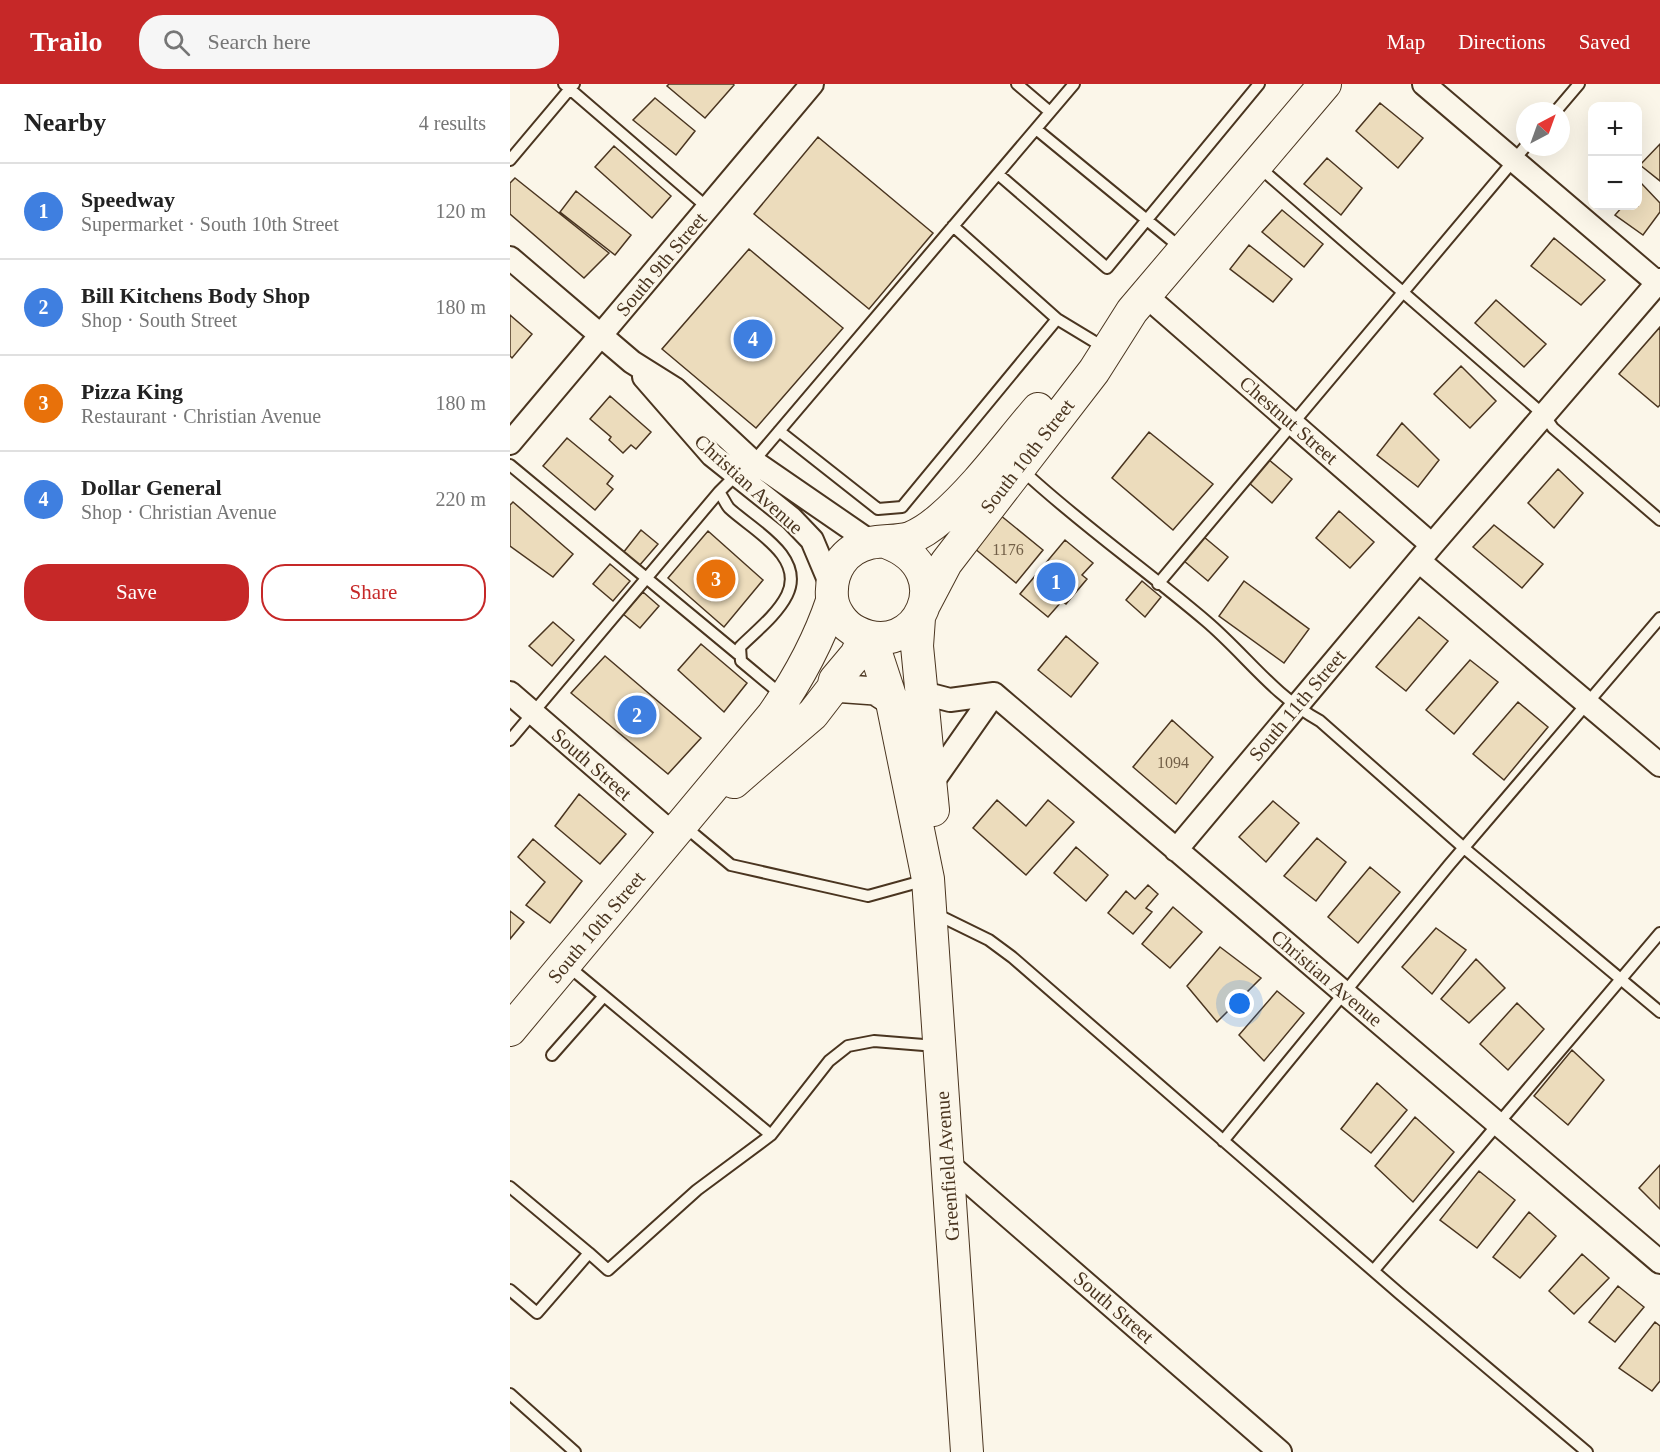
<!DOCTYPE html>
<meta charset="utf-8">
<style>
:root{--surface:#fff;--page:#f6f6f6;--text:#222;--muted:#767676;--line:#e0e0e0;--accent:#c62828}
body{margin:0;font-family:Georgia,serif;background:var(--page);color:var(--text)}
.controls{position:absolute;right:18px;top:18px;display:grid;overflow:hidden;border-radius:12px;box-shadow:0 6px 24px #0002}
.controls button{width:54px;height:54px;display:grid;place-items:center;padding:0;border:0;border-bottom:2px solid var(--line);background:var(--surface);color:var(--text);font:30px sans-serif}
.compass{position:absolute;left:1006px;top:18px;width:54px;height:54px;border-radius:50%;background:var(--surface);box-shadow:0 6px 24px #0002;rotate:41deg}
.you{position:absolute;left:730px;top:920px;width:21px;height:21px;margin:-15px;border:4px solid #fff;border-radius:50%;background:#1a73e8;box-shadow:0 0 0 9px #1a73e833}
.badge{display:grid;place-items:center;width:39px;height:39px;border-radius:50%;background:var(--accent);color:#fff;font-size:20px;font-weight:700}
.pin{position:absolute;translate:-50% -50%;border:3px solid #fff;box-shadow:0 2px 6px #0006}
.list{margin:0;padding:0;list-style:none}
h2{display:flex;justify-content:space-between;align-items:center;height:78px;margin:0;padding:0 24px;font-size:26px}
h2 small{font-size:20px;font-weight:400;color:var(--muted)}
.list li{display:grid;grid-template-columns:39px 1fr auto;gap:18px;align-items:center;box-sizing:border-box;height:96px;padding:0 24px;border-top:2px solid var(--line)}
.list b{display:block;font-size:22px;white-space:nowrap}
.list p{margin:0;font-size:20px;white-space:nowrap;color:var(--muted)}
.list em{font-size:20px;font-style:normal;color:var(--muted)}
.actions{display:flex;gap:12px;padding:18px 24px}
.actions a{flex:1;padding:14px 0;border:2px solid var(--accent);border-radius:24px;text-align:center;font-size:21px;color:var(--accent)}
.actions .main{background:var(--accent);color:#fff}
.icon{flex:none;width:33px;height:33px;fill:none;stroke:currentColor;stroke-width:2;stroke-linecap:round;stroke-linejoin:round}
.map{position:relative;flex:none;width:1150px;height:1368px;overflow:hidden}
header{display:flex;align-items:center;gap:36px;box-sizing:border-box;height:84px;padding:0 30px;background:var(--accent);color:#fff}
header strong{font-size:28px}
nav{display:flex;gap:33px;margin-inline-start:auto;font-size:21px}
.search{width:420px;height:54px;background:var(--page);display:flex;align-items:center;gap:15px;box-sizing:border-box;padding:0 21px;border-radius:24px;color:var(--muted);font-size:22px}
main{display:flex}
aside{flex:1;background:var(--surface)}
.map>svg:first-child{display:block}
.building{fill:#ecdcbc;stroke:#4a3520;stroke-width:1.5}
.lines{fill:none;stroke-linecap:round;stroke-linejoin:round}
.service-casing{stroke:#4a3520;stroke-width:14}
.minor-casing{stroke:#4a3520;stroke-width:26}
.tertiary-casing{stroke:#4a3520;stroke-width:30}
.secondary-casing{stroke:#4a3520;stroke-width:34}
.service{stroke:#fbf6e9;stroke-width:10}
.minor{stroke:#fbf6e9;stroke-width:22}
.tertiary{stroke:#fbf6e9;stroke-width:27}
.secondary{stroke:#fbf6e9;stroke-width:32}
.labels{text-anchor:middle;stroke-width:4.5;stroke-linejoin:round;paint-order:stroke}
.number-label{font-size:16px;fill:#725f47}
.street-label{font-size:20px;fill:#4a3520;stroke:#fbf6e9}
</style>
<header>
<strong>Trailo</strong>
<div class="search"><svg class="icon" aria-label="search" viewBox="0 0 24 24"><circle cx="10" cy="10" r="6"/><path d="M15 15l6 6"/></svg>Search here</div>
<nav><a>Map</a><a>Directions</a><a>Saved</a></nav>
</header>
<main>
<aside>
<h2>Nearby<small>4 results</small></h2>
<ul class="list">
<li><span class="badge" style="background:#3f7fe0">1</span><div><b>Speedway</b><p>Supermarket · South 10th Street</p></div><em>120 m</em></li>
<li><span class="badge" style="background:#3f7fe0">2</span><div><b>Bill Kitchens Body Shop</b><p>Shop · South Street</p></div><em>180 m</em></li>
<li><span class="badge" style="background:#e8710a">3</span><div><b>Pizza King</b><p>Restaurant · Christian Avenue</p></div><em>180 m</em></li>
<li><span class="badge" style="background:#3f7fe0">4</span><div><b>Dollar General</b><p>Shop · Christian Avenue</p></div><em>220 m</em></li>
</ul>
<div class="actions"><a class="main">Save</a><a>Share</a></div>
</aside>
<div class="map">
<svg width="1150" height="1368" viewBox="0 0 1150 1368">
<rect width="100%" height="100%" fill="#fbf6e9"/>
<!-- building -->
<path class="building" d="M159,0h64l1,1 -29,33 -38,-32z
M145,14l40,33 -19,24 -43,-35z
M870,19l43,35 -25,30 -42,-37z
M308,53l115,96 -64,76 -115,-95z
M1150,60v37l-20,-16z
M104,62l57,50 -19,22 -57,-51z
M817,74l35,30 -21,27 -37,-31z
M5,94l94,75 -25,25 -74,-64v-31z
M1131,99l19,20v9l-17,23 -28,-20 8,-9h15v-18z
M66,107l55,44 -16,20 -55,-43z
M772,126l41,34 -19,23 -42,-35z
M1044,154l51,42 -24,25 -50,-39z
M739,161l43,34 -19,23 -43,-33z
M239,165l94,79 -87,100 -94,-79z
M986,216l50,44 -22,23 -49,-44z
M0,231l22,19 -20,24 -2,-2z
M1150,243v78l-2,2 -39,-33z
M951,282l35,35 -26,27 -36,-34z
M100,312l41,36 -15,17 -5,-4 -8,8 -14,-13 2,-3 -21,-18z
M892,339l37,37 -21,27 -41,-32z
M639,348l64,52 -40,46 -61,-52z
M57,354l46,38 -6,8 6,5 -18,21 -52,-44z
M758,375l24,20 -20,24 -24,-21z
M1048,385l25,24 -29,35 -26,-25z
M3,418l60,52 -20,23 -43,-31v-41z
M829,427l35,31 -24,26 -34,-30z
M490,431l43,35 -27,33 -42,-35z
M984,441l49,39 -21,24 -49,-41z
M131,446l17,14 -19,22 -16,-13z
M198,447l55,49 -39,47 -56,-49z
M694,453l24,20 -20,24 -24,-20z
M555,456l28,23 -11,12 5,4 -21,25 -4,-3 -14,16 -28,-23z
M100,480l20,17 -17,20 -20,-17z
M632,497l19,16 -16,20 -19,-17z
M734,497l65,48 -25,34 -65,-47z
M133,508l16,14 -19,22 -17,-14z
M909,533l29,24 -42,50 -30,-24z
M43,538l21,18 -22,26 -23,-20z
M556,552l32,27 -27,34 -33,-27z
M191,560l46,39 -23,29 -46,-42z
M95,572l96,82 -33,36 -97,-81z
M960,576l28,22 -44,52 -28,-24z
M1008,618l30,25 -44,53 -31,-26z
M662,636l41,37 -37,47 -43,-37z
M69,710l47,40 -26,30 -45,-38z
M487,716l29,26 22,-26 26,22 -48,53 -53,-47z
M763,717l26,22 -33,39 -27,-25z
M807,754l29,24 -30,39 -32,-25z
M23,755l49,42 -32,42 -24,-18 19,-23 -27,-25z
M566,763l32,28 -22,26 -32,-28z
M860,783l30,25 -42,51 -30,-26z
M638,801l10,9 -12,14 6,4 -19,22 -25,-21 18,-22 9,8z
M663,823l29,25 -32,36 -28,-24z
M0,827l14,11 -14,17z
M926,844l30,22 -34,44 -30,-27z
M710,863l41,31 -44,44 -30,-36z
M966,875l29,29 -36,35 -28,-24z
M767,907l27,22 -40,48 -25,-26z
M1007,919l27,26 -36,41 -28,-26z
M1062,966l32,30 -36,45 -34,-29z
M867,999l30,27 -36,43 -30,-24z
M905,1033l39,35 -41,50 -38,-36z
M1150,1081v44l-21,-21z
M969,1087l36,29 -38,48 -37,-28z
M1019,1128l27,24 -36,42 -27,-21z
M1072,1170l27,24 -35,36 -25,-23z
M1108,1202l26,21 -29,35 -26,-20z
M1145,1238l5,4v55l-8,10 -33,-23z"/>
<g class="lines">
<defs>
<path id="service" d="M54,0l144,124
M507,0l33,28
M1046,27l23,-27
M526,45l145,119
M0,76l64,-76
M749,83l285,248 9,13 107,92
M488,90l109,94 152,-184
M547,235l38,23
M269,347l99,78 24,-2 155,-188 -104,-93
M242,379l322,-379
M0,381l228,189
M511,385c59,55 124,100 185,152 39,33 68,75 114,100l144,127 196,164
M227,390l-18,18c4,5 6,11 10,16 22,21 77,48 58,87 -10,20 -32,37 -47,52l1,14 42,35
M648,500l367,-437
M0,656l209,-248
M173,741l48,40 137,31 58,-16
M426,830l53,26 23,17 388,337 187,158
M58,882l203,169
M42,971l52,-59
M713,1057l226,-276 211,-247
M0,1103l79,66 -52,60 -27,-23
M79,1169l19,17 89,-80 74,-55 58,-74 19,-15 26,-5 62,5
M864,1186l286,-337
M0,1310l65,58"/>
<path id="minor" d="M914,0l236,201
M0,174l122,104 43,27 75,70 122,84
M635,211l287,250
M134,293l68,78 79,63 21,22 19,45
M0,359l302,-359
M909,477l241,204
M0,609l164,142
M413,609l27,7 44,-6
M484,610l666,568
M421,700l63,-90
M666,766l256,-305 228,-265
M437,1079l333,289"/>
<path id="tertiary" d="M323,604l42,3 17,11"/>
<path id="secondary" d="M378,459c73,28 29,119 -31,89 -13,-6 -24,-21 -25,-35 -2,-26 12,-48 38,-54 13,-3 27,-1 40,-5 10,-4 23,-13 31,-20 36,-31 66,-73 97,-109
M415,519l21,-40 148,-192 38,-60 193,-227
M409,534l-2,28 16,164
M361,554l21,64 36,177 39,573
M224,698l79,-68 20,-26 2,-8 21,-25 9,-19
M0,946l263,-315c25,-36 45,-72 59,-114"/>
</defs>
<!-- service casing -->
<use href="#service" class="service-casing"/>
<!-- minor casing -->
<use href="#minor" class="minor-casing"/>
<!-- tertiary casing -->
<use href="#tertiary" class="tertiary-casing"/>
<!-- secondary casing -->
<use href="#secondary" class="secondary-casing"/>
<!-- service -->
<use href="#service" class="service"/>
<!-- minor -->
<use href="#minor" class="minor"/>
<!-- tertiary -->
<use href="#tertiary" class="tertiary"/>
<!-- secondary -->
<use href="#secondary" class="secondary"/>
</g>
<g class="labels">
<!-- number labels -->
<g class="number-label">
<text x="498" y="471">1176</text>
<text x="663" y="684">1094</text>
</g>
<!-- street labels -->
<g class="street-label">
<text transform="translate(151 180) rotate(-50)" y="7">South 9th Street</text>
<text transform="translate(779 336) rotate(41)" y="7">Chestnut Street</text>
<text transform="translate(517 372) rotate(-52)" y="7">South 10th Street</text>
<text transform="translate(239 400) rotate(42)" y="7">Christian Avenue</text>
<text transform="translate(787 621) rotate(-50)" y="7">South 11th Street</text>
<text transform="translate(82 680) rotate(41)" y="7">South Street</text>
<text transform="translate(86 843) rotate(-50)" y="7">South 10th Street</text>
<text transform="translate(817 894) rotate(40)" y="7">Christian Avenue</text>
<text transform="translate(437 1082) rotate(-94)" y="7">Greenfield Avenue</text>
<text transform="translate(604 1223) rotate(41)" y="7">South Street</text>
</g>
</g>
</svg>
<div class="controls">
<button>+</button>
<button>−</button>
</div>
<svg class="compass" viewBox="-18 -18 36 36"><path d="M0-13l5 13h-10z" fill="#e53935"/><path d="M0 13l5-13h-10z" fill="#767676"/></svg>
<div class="you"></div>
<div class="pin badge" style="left:546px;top:498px;background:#3f7fe0">1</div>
<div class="pin badge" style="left:127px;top:631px;background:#3f7fe0">2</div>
<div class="pin badge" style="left:206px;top:495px;background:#e8710a">3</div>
<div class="pin badge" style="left:243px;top:255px;background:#3f7fe0">4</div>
</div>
</main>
